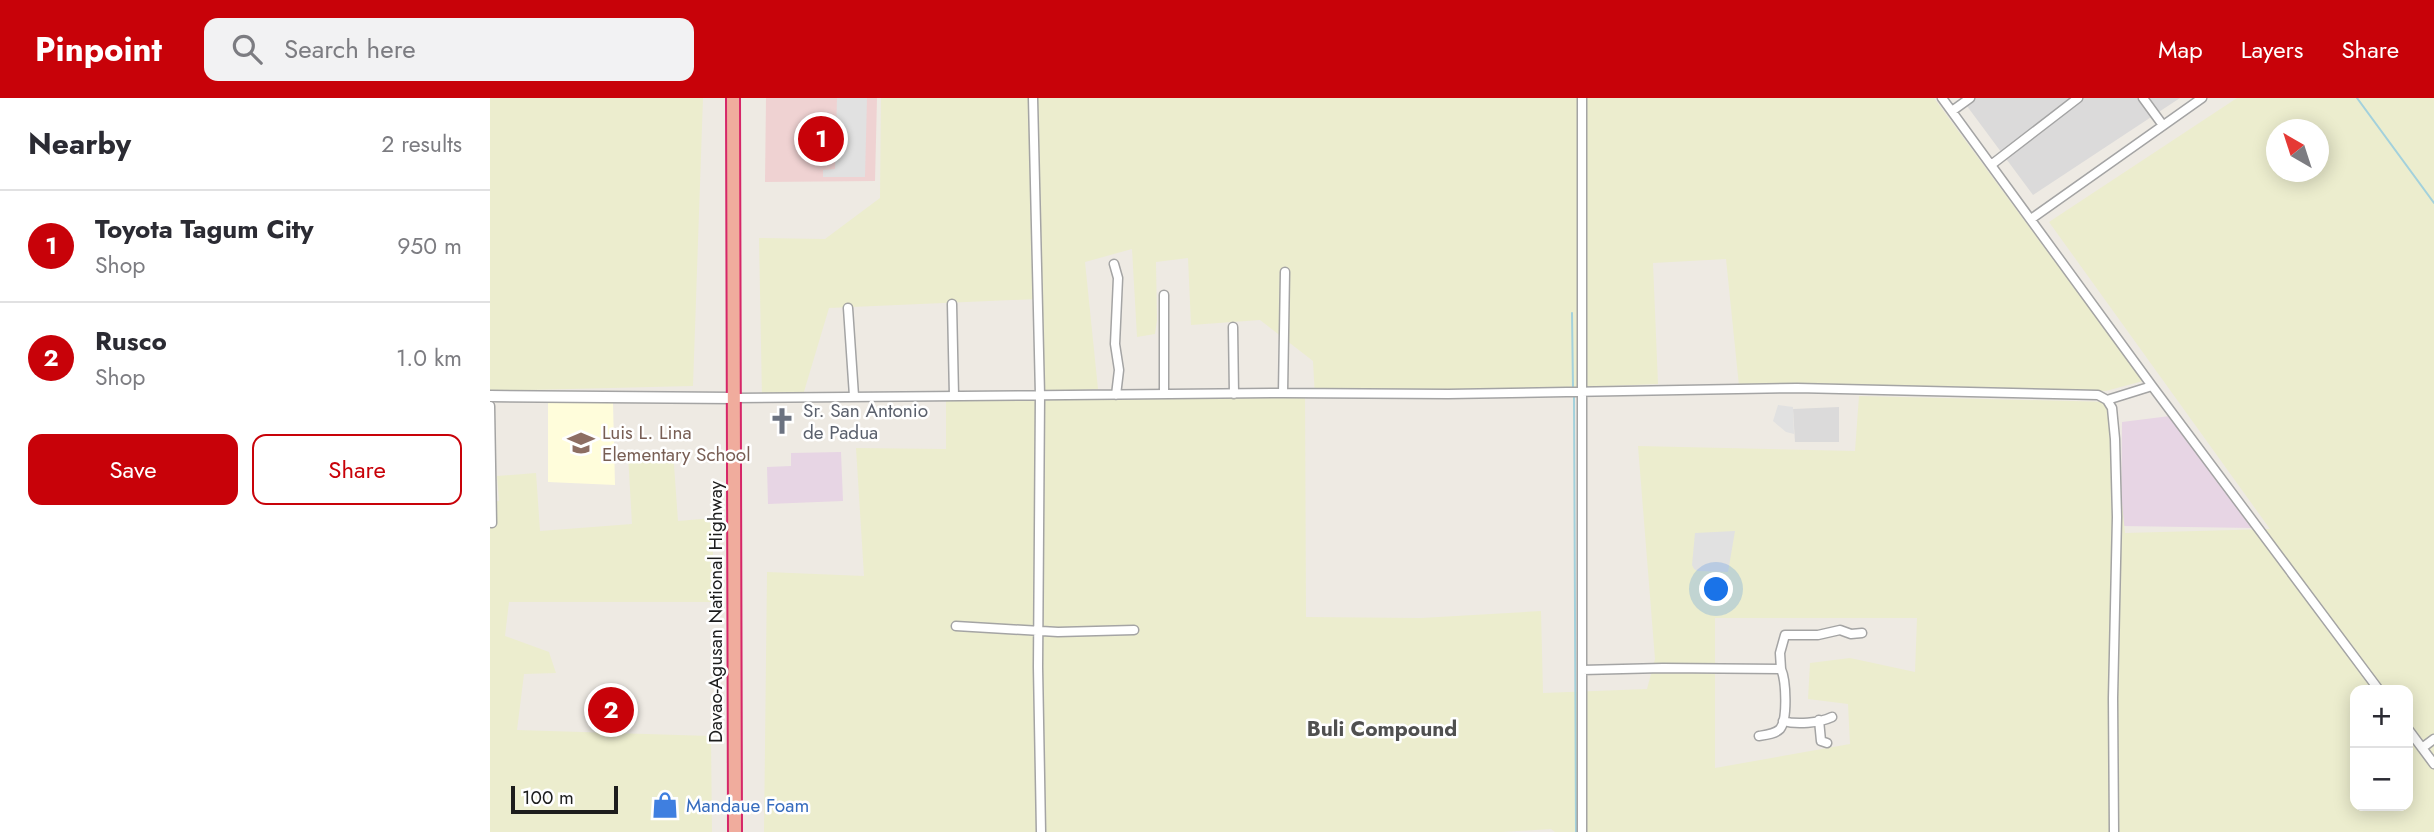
<!DOCTYPE html>
<meta charset="utf-8">
<style>
:root{--surface:#fff;--page:#f2f2f3;--text:#2b2b33;--muted:#7c7c81;--line:#e1e1e2;--accent:#c80209}
body{margin:0;font-family:Jost,sans-serif;background:var(--page);color:var(--text)}
.controls{position:absolute;right:21px;bottom:21px;display:grid;overflow:hidden;border-radius:14px;box-shadow:0 4px 18px #0003}
.controls button{width:63px;height:63px;display:grid;place-items:center;padding:0;border:0;border-bottom:2px solid var(--line);background:var(--surface);color:var(--text);font:35px sans-serif}
.compass{position:absolute;left:1776px;top:21px;width:63px;height:63px;border-radius:50%;background:var(--surface);box-shadow:0 4px 18px #0003;rotate:321deg}
.scale{position:absolute;left:21px;bottom:18px;width:107px;box-sizing:border-box;padding-left:7px;border:4px solid #1d1d1d;border-top:0;font-size:19px;line-height:24px;white-space:nowrap;color:#1d1d1d;-webkit-text-stroke:5px #fff;paint-order:stroke}
.you{position:absolute;left:1227px;top:492px;width:24px;height:24px;margin:-18px;border:5px solid #fff;border-radius:50%;background:#1a73e8;box-shadow:0 0 0 10px #1a73e833}
.badge{display:grid;place-items:center;width:46px;height:46px;border-radius:50%;background:var(--accent);color:#fff;font-size:23px;font-weight:700}
.pin{position:absolute;translate:-50% -50%;border:4px solid #fff;box-shadow:0 2px 7px #0006}
.list{margin:0;padding:0;list-style:none}
h2{display:flex;justify-content:space-between;align-items:center;height:91px;margin:0;padding:0 28px;font-size:30px}
h2 small{font-size:23px;font-weight:400;color:var(--muted)}
.list li{display:grid;grid-template-columns:46px 1fr auto;gap:21px;align-items:center;box-sizing:border-box;height:112px;padding:0 28px;border-top:2px solid var(--line)}
.list b{display:block;font-size:26px;white-space:nowrap}
.list p{margin:0;font-size:23px;white-space:nowrap;color:var(--muted)}
.list em{font-size:23px;font-style:normal;color:var(--muted)}
.actions{display:flex;gap:14px;padding:21px 28px}
.actions a{flex:1;padding:16px 0;border:2px solid var(--accent);border-radius:14px;text-align:center;font-size:24px;color:var(--accent)}
.actions .main{background:var(--accent);color:#fff}
.icon{flex:none;width:38px;height:38px;fill:none;stroke:currentColor;stroke-width:2;stroke-linecap:round;stroke-linejoin:round}
.map{position:relative;flex:none;width:1944px;height:734px;overflow:hidden}
header{display:flex;align-items:center;gap:42px;box-sizing:border-box;height:98px;padding:0 35px;background:var(--accent);color:#fff}
header strong{font-size:33px}
nav{display:flex;gap:38px;margin-inline-start:auto;font-size:24px}
.search{width:490px;height:63px;background:var(--page);display:flex;align-items:center;gap:18px;box-sizing:border-box;padding:0 24px;border-radius:14px;color:var(--muted);font-size:26px}
main{display:flex}
aside{flex:1;background:var(--surface)}
.map>svg:first-child{display:block}
.residential{fill:#dbdada}
.commercial{fill:#efd2d2}
.industrial{fill:#e7d5e4}
.education{fill:#fffddb}
.farmland{fill:#ecedce;fill-rule:evenodd}
.parking{fill:#e1e1e1}
.lines{fill:none;stroke-linecap:round;stroke-linejoin:round}
.stream{stroke:#a3d1dc;stroke-width:2}
.minor-casing{stroke:#a4a4a4;stroke-width:11}
.tertiary-casing{stroke:#a4a4a4;stroke-width:13}
.trunk-casing{stroke:#d62668;stroke-width:16}
.minor{stroke:#fff;stroke-width:8}
.tertiary{stroke:#fff;stroke-width:10}
.trunk{stroke:#f0ac9d;stroke-width:12}
.labels{text-anchor:middle;stroke-width:5;stroke-linejoin:round;paint-order:stroke}
.worship-label{font-size:19px;fill:#5b616d;stroke:#fff;text-anchor:start}
.education-label{font-size:19px;fill:#785e54;stroke:#fff;text-anchor:start}
.street-label{font-size:19px;fill:#1d1d1d;stroke:#fff}
.shop-label{font-size:19px;fill:#366cbe;stroke:#fff;text-anchor:start}
.neighbourhood-label{font-size:21px;font-weight:bold;fill:#505050;stroke:#fff}
</style>
<header>
<strong>Pinpoint</strong>
<div class="search"><svg class="icon" aria-label="search" viewBox="0 0 24 24"><circle cx="10" cy="10" r="6"/><path d="M15 15l6 6"/></svg>Search here</div>
<nav><a>Map</a><a>Layers</a><a>Share</a></nav>
</header>
<main>
<aside>
<h2>Nearby<small>2 results</small></h2>
<ul class="list">
<li><span class="badge">1</span><div><b>Toyota Tagum City</b><p>Shop</p></div><em>950 m</em></li>
<li><span class="badge">2</span><div><b>Rusco</b><p>Shop</p></div><em>1.0 km</em></li>
</ul>
<div class="actions"><a class="main">Save</a><a>Share</a></div>
</aside>
<div class="map">
<svg width="1944" height="734" viewBox="0 0 1944 734">
<rect width="100%" height="100%" fill="#eeeae3"/>
<!-- residential -->
<path class="residential" d="M1471,0h219l-147,97z
M1349,309v35h-44l-2,-33z"/>
<!-- commercial -->
<path class="commercial" d="M276,0h111l-2,83 -110,1z"/>
<!-- industrial -->
<path class="industrial" d="M1680,318l84,112 -133,-2 1,-104z
M351,354l2,49 -75,3 -1,-37 24,-1v-13z"/>
<!-- education -->
<path class="education" d="M58,305h65l2,82 -67,-3z"/>
<!-- farmland -->
<path class="farmland" d="M0,0h213l-10,288 -203,5z
M391,0h1053l209,283 -37,10 -367,-5 -13,-127 -73,4 5,121 -343,14 -2,-37 -53,-41 -69,5 -3,-67 -32,4 1,58 -2,14 -18,3 -5,-88 -47,13 13,127 -54,3 -7,-93 -208,9 -26,87 -41,4 -3,-161 66,1 55,-41z
M1747,0h197v734h-879l-4,-3 -49,3h-738l3,-260 97,4 -8,-128 90,1v-48l359,-7 1,223 115,1 120,-7 2,82 104,-4 8,-30 -17,-213 217,5 4,-55 253,6 13,131 145,-4 -221,-307zM1786,32h42v42h-42zM1225,520h202l-2,54 -65,-14 -40,5 -2,36 40,5 2,40 -135,24zM1865,592h53v116h-53z
M183,353l5,70 35,-3v84h-204l-4,34 44,16 7,21 -32,1 -7,56 194,6 1,96h-222v-330l9,-1 -2,-25 39,-3 4,58 92,-7 -4,-70z"/>
<!-- parking -->
<path class="parking" d="M347,0h30l-2,79h-42v-7l12,-1z
M1288,307l15,2 1,27 -8,-2 -13,-11z
M1245,433l-7,41 -30,-1 -4,-2 -2,-4 3,-32z"/>
<g class="lines">
<!-- stream -->
<path class="stream" d="M1867,0l77,105
M1082,215l1,75
M1084,299l2,435"/>
<defs>
<path id="minor" d="M543,0l7,297 -2,272 3,165
M1092,0v734
M1452,0l210,288 227,304
M1653,0l19,26
M1462,13l18,-13
M1501,67l87,-67
M1541,121l171,-121
M624,166l4,14 -3,66 4,26 -3,25
M462,206l2,92
M358,210l6,88
M743,229l1,67
M793,295l2,-121
M674,296v-99
M244,300l549,-5 165,1 349,-6 301,7 9,5 5,8 3,31 2,78 -4,181 1,134
M1617,302l45,-14
M0,308l2,117
M466,528l102,6 76,-2
M1291,571l-1,-16 5,-18h33l22,-5 11,4 11,-1
M1092,572l81,-2 118,1c5,11 7,50 -1,60 -5,5 -14,6 -21,7
M1329,622l2,21 6,2
M1293,623c14,4 36,2 49,-4
M1918,631l26,35
M1932,650l12,-9"/>
<path id="tertiary" d="M0,298l244,2"/>
<path id="trunk" d="M243,0l2,734"/>
</defs>
<!-- minor casing -->
<use href="#minor" class="minor-casing"/>
<!-- tertiary casing -->
<use href="#tertiary" class="tertiary-casing"/>
<!-- trunk casing -->
<use href="#trunk" class="trunk-casing"/>
<!-- minor -->
<use href="#minor" class="minor"/>
<!-- tertiary -->
<use href="#tertiary" class="tertiary"/>
<!-- trunk -->
<use href="#trunk" class="trunk"/>
</g>
<!-- icons -->
<defs>
<symbol id="church-bare" viewBox="-9 -9 18 18"><path d="M-1.2-6h2.4v3.5h3.3v2.4h-3.3V6h-2.4V-.1h-3.3v-2.4h3.3Z" fill="#6b7280" stroke="#fff" stroke-width="2.5" paint-order="stroke"/></symbol>
<symbol id="school-bare" viewBox="-9 -9 18 18"><path d="M0-5L7-2L0 1L-7-2ZM-4 1L0 2.5L4 1V4Q0 6-4 4Z" fill="#8d6e63" stroke="#fff" stroke-width="2.5" paint-order="stroke"/></symbol>
<symbol id="shop-bare" viewBox="-9 -9 18 18"><path d="M-5-2.5h2.3a2.7 3.5 0 0 1 5.4 0H5L5.5 6h-11ZM-1.5-2.5h3a1.5 2.3 0 0 0-3 0Z" fill="#3f7fe0" stroke="#fff" stroke-width="2.5" paint-order="stroke"/></symbol>
</defs>
<g fill-rule="evenodd">
<use href="#church-bare" x="273" y="304" width="38" height="38"/>
<use href="#school-bare" x="72" y="326" width="38" height="38"/>
<use href="#shop-bare" x="156" y="688" width="38" height="38"/>
</g>
<g class="labels">
<!-- worship labels -->
<g class="worship-label">
<text x="313" y="319">Sr. San Antonio<tspan x="313" dy="22">de Padua</tspan></text>
</g>
<!-- education labels -->
<g class="education-label">
<text x="112" y="341">Luis L. Lina<tspan x="112" dy="22">Elementary School</tspan></text>
</g>
<!-- street labels -->
<g class="street-label">
<text transform="translate(225 514) rotate(-90)" y="7">Davao-Agusan National Highway</text>
</g>
<!-- shop labels -->
<g class="shop-label">
<text x="196" y="714">Mandaue Foam</text>
</g>
<!-- neighbourhood labels -->
<g class="neighbourhood-label">
<text x="892" y="638">Buli Compound</text>
</g>
</g>
</svg>
<div class="controls">
<button>+</button>
<button>−</button>
</div>
<svg class="compass" viewBox="-18 -18 36 36"><path d="M0-13l5 13h-10z" fill="#e53935"/><path d="M0 13l5-13h-10z" fill="#7c7c81"/></svg>
<div class="scale">100 m</div>
<div class="you"></div>
<div class="pin badge" style="left:331px;top:41px">1</div>
<div class="pin badge" style="left:121px;top:612px">2</div>
</div>
</main>
